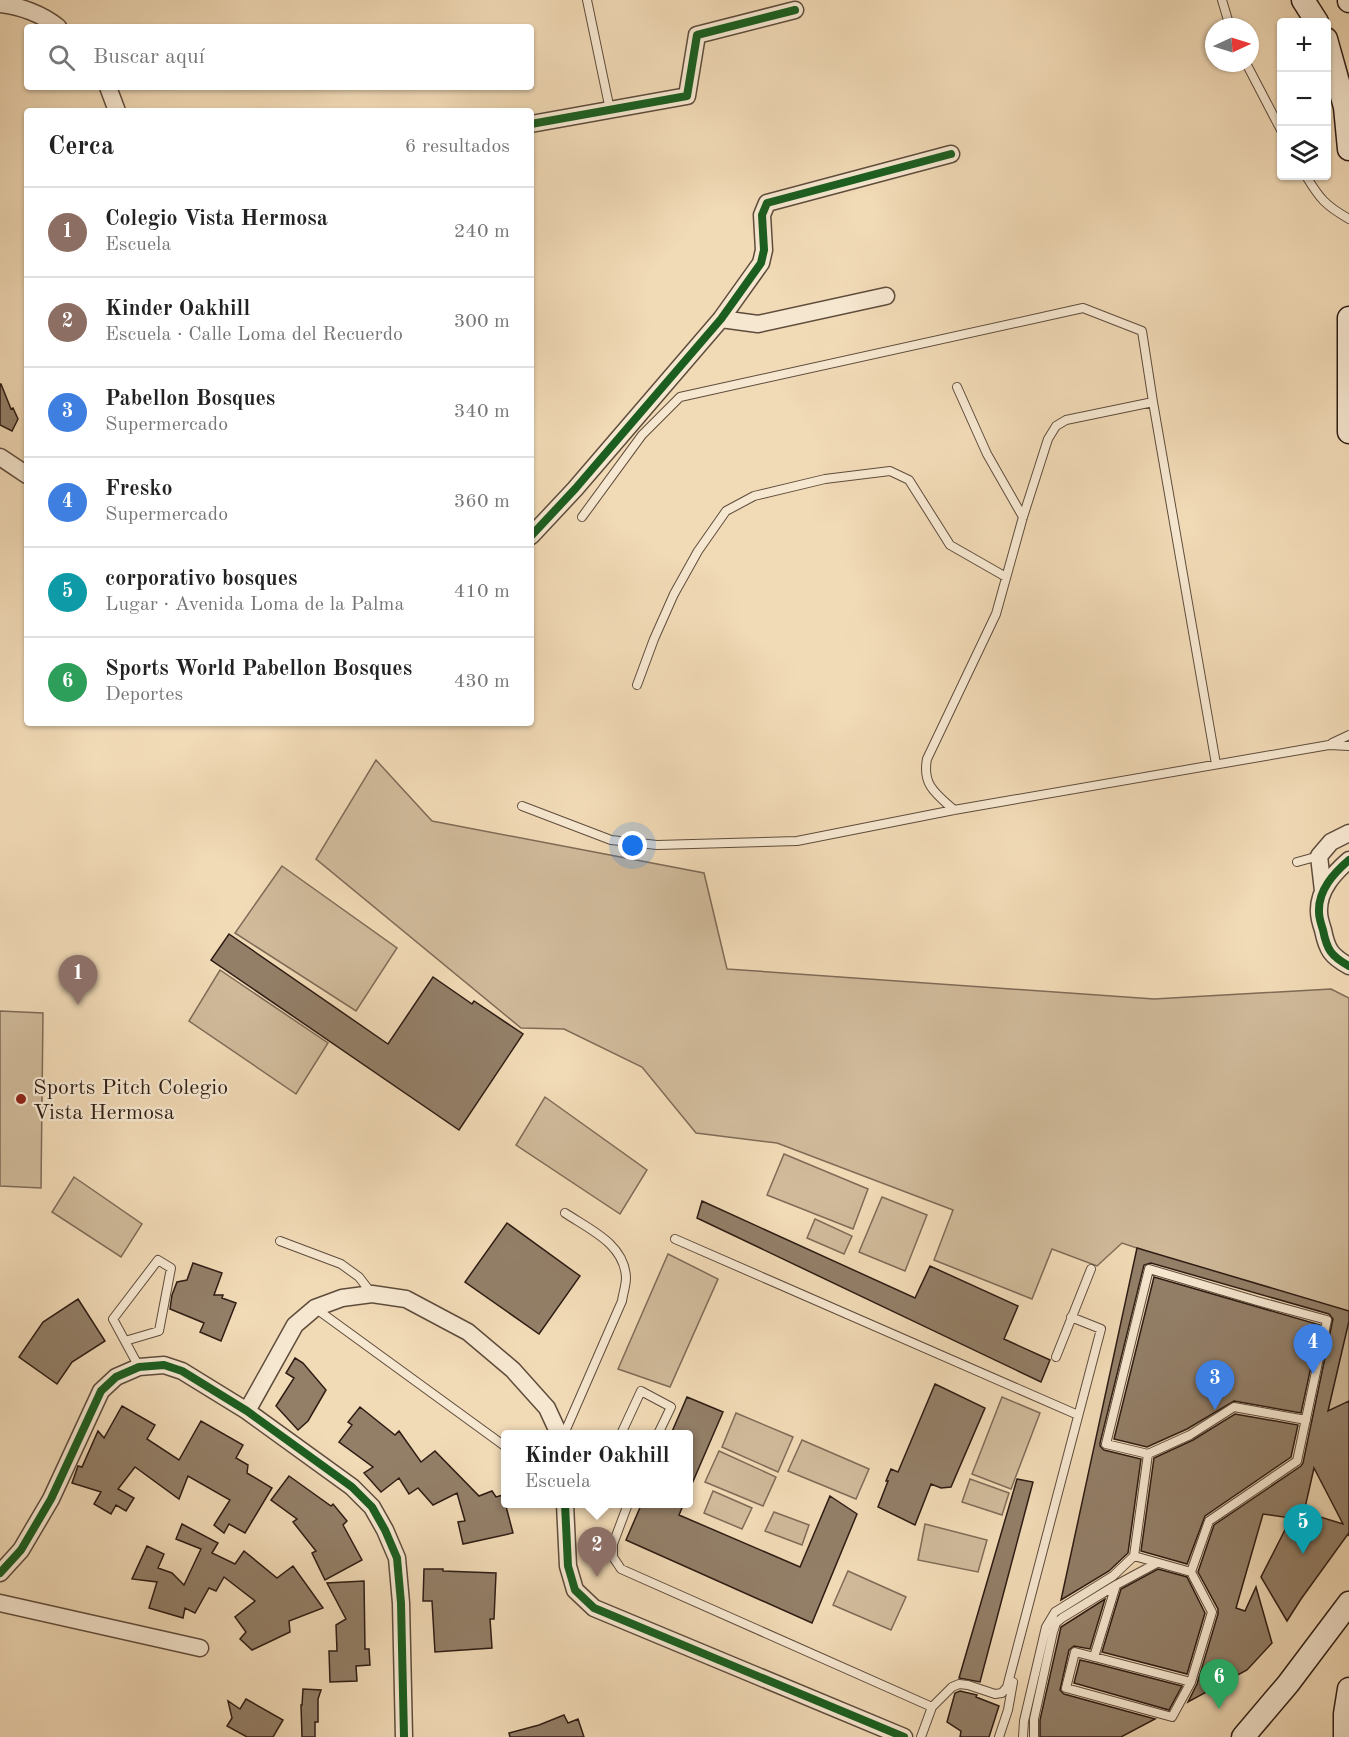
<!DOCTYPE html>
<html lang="es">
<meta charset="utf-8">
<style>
:root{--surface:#fff;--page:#f2f2f2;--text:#222;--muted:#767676;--line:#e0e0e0;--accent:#0b8043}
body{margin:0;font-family:"Old Standard TT",serif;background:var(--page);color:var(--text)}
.controls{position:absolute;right:18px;top:18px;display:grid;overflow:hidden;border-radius:6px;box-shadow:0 2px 4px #0004}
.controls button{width:54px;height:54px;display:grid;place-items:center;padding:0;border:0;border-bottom:2px solid var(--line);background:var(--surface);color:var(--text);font:30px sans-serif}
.compass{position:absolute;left:1205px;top:18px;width:54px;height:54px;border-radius:50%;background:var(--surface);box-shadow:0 2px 4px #0004;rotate:86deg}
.you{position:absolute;left:633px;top:846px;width:21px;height:21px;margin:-15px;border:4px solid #fff;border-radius:50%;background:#1a73e8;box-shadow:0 0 0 9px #1a73e833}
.badge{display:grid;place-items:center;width:39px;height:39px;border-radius:50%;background:var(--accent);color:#fff;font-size:20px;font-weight:700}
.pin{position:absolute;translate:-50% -50px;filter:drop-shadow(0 2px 3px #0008)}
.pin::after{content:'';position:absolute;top:32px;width:21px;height:18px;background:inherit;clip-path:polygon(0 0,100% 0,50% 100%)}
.popup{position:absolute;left:501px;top:1430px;width:192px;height:78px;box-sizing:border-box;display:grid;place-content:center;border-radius:6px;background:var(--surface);filter:drop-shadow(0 2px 4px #0005);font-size:20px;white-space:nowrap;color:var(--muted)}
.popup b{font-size:22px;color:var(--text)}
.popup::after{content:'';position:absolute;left:50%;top:100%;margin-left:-12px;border:12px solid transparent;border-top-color:var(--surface)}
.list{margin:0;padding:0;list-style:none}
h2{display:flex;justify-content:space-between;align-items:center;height:78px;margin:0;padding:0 24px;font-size:26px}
h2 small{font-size:20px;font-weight:400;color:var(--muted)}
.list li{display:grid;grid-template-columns:39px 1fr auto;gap:18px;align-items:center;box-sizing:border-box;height:90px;padding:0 24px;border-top:2px solid var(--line)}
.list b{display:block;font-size:22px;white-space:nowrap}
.list p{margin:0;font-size:20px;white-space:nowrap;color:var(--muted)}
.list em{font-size:20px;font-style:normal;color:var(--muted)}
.icon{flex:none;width:33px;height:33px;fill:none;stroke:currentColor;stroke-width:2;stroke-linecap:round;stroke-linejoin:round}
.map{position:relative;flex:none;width:1349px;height:1737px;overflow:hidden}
.search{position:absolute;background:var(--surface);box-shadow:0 2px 4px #0004;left:24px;top:24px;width:510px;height:66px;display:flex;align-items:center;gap:15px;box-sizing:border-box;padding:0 21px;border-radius:6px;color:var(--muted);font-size:22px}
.panel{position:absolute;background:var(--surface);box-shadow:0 2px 4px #0004;left:24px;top:108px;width:510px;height:618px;border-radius:6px}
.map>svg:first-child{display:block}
.green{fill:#d0ba9a;stroke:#7f6b57;stroke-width:1.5}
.building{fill:#937f68;stroke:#2e1c14;stroke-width:1.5;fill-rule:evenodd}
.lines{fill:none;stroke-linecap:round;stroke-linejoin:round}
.service-casing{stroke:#5f4c3c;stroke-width:10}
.minor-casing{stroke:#5f4c3c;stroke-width:19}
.secondary-casing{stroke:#2e1c14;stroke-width:25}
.service{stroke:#f6e7d0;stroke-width:8}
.minor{stroke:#f6e7d0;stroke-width:16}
.secondary{stroke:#f6e7d0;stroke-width:22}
.cycleway-casing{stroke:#f6e7d0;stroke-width:11}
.cycleway{stroke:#1b5e20;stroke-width:8}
.poi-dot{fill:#8f2418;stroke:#f6e7d0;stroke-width:2}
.labels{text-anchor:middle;stroke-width:4.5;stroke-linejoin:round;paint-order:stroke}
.poi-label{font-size:22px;fill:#2e1c14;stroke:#f6e7d0;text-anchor:start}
</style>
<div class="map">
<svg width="1349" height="1737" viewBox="0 0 1349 1737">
<rect width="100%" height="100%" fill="#f1dab6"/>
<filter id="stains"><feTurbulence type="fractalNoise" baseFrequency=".00333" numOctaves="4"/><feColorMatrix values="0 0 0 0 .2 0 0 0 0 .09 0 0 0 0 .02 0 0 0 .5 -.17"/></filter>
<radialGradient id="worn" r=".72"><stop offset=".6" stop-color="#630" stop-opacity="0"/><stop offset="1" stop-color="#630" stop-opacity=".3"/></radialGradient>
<!-- green -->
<path class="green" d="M376,760l56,61 272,52 23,96 427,30 177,-10 18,9v463l-31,-8 14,-140 -210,-70 -25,23 -45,-17 -20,50 -98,-39 19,-50 -176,-67 -81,-10 -54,-66 -78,-38 -43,-1 -205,-169z
M282,866l115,82 -41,63 -121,-78z
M220,970l108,73 -32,51 -107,-73z
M0,1011l43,2 -2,175 -41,-2z
M545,1097l102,73 -27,44 -104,-69z
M784,1154l84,35 -15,40 -86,-34z
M74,1177l68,47 -21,33 -69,-45z
M882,1197l45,18 -22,56 -46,-19z
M815,1219l37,17 -8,18 -37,-16z
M668,1254l50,25 -48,108 -52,-18z
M1002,1397l38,16 -29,76 -39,-15z
M736,1413l57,24 -15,35 -56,-25z
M802,1440l67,29 -13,30 -68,-28z
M719,1451l57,26 -13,29 -58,-24z
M970,1479l39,14 -7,22 -40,-13z
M713,1491l39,17 -10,21 -38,-16z
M774,1512l35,13 -7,20 -37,-14z
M925,1524l62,16 -9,32 -60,-12z
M848,1571l58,26 -15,33 -58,-25z"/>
<!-- building -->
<path class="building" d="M0,384h1l10,25 2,-1 5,11 -6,12 -12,-6z
M229,934l159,110 45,-67 39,27 2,-3 49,33 -64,96 -248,-170z
M702,1201l213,97 15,-32 88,40 -14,33 46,21 -9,22 -344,-164z
M507,1223l73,53 -41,58 -74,-52z
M1137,1248l212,63v10l-21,90 21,-10v135l-1,-2 -47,65 -14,22 -26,-44 30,-59 -28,-4 -27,94 9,3 11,-24 16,56 -25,27 -59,32 9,-18 21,-70v-5l-20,-37 16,-47 87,-59 2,-3 30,-144 -4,-5 -178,-51 -7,2 -44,178v3l4,4 37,9 -13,94 -19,18 -48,29zM1314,1468l29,56 -39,-12z
M193,1263l29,10 -8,22h9l-1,3 14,5 -15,38 -21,-9 4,-9 -34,-14 2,-14 5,-13 10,-2z
M1154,1277l166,48 -19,88 -67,-12 -47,28 -40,18 -33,-8z
M78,1299l27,42 -33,21 -15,22 -38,-27 24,-35z
M295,1358l8,5 23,27 -18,31 -10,9 -22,-24 18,-28 -8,-5z
M935,1384l50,24 -34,79 -10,1 -10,-4 -16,41 -37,-18 10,-26h-2l5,-12 7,3z
M687,1397l36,15 -35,81v-59h-17z
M122,1406l33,19 -8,14 32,21 22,-39 42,24 -7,13 12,7 -1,8 25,15 -27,45 -16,-9 -5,9 -10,-8 16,-25 -42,-24 -9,23 -44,-32 -17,22 16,9 -8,13 -10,-6 -5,9 -17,-10 7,-12 -29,-9 6,-17 4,1 16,-36 6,7z
M360,1407l35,28 4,-4 22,31 14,-11 44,45 13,-5 4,6 7,-2 10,38 -50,11 -5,-22 7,-1 -8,-28 -24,12 -15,-17 -9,6 -10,-16 -18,14 -17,-19 9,-6 -34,-25 13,-17 -4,-3z
M1235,1414l63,11 -7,32 -86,59 -18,48 -46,-13 13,-93 39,-18z
M289,1476l42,30 2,-2 14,17 -4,4 19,35 -37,20 -13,-27 4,-2 -23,-29 4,-3 -26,-19z
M1017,1479l16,3 -53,200 -21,-4z
M830,1496l27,18 -45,109 -186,-83 16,-37h42l-5,12 121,52z
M182,1524l36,19 -6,10 23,11 9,-13 33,27 16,-12 30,42 -34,13 1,11 -38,18 -12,-11 6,-7 -11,-15 20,-16 -31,-24 -8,14 -7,-3 -14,25 -10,-5 -2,10 -34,-10 8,-26 -25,-3 15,-33 17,8 -6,14 14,5 12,12 17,-36 -25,-10z
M424,1569h19v2l53,2 -2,46h-4l2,29 -57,4 -3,-51h-9z
M1158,1569l29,8 18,36 -18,61 -85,-22 19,-63z
M364,1581l1,68h4l1,16 -14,1 1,15 -27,1 -1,-31h8l-1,-26 10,-6 -19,-36z
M1105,1599l-15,50 -16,-3 -5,4 -9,40 4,4 91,25 -34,18h-81v-17l21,-93z
M1080,1660l13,3 89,23 -13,24 -95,-27z
M303,1689l18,1 -3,9v23h-3v15h-13l-1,-32h1z
M960,1691l17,4 -1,2 23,9 -10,31h-29l1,-6 -14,-9 8,-29z
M246,1699l37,21 -10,17h-26l-20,-11 5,-8 -4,-17 12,8z
M564,1715l4,8 10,-4 6,18h-74l-1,-4 30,-8z"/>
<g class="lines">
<defs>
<path id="service" d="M587,0l23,110
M1222,0l8,27
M1246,63l36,69
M1306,176c14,23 19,29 43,43
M957,387l30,67 36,63
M582,517l60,-82 38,-38 403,-89 59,23 11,71 63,362
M637,685l17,-46 20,-45 24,-43 28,-40 28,-15 71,-17 65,-8 19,9 41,65 56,32
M1332,743l17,-8
M522,806l89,34 46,5 140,-4 157,-31 375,-65 20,1
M954,810c-18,-16 -32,-25 -27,-51l69,-145 27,-97 25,-78 8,-13 10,-6 87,-18
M1297,862l22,-6
M675,1239l403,176
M280,1241l61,23 18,13 13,17
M315,1308l191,139
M125,1341l34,-10 12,-63 -13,-8 -45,59 26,48
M1056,1357l35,-88
M564,1434l58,-133c1,-7 4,-16 4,-23 -1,-34 -37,-49 -61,-65
M621,1434l20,-43 30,16 -13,27
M628,1504l-15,40v13l8,12 311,138
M1134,1556l57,16 18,-51 88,-60 30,-141 -70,-19 -108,-32 -43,175 42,10 42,-19 44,-28 72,13
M1094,1657l22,-72 41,-22
M1191,1682l-116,-30 -9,36 106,29 19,-35 21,-70 -21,-40
M921,1737l11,-30 20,-20 7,-3 9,1 27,9 7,-1 5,-6 94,-358 -30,-12
M999,1737l9,-27 5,-28
M1023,1737l1,-16 22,-94 9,-15 58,-36 21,-20 14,-102
M1034,1737v-18l19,-87 3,-9 6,-5 54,-33"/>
<path id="minor" d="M0,4c20,2 42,10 58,23
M108,87l9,24
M531,124l156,-28 10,-61 98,-25
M721,319l37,5 128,-28
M0,457l27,18
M531,536l44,-47 146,-170 40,-56 3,-13 -2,-35 5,-12 184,-49
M1349,860c-15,13 -31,30 -30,52 0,5 2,12 4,18 4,20 8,26 26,36
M1323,891l-4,-35 12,-14 18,-9
M247,1411l48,-86 20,-17 27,-10 30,-4 34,5 62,33 45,38 34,38 12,26
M565,1504l3,62 7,24 19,18 310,129
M0,1573l21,-23 30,-51 50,-108 15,-14 23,-10 25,-2 18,6 65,40 105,76 20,20 13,23 12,28 4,45 3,134
M0,1603l200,45"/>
<path id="secondary" d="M1303,0l14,22
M1349,0v1
M1326,39l19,68 4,42
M1349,318v114
M1243,1737l45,-53 61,-81
M1345,1737v-23l4,-25"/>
</defs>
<!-- service casing -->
<use href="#service" class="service-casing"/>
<!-- minor casing -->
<use href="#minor" class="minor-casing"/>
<!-- secondary casing -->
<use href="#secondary" class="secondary-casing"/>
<!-- service -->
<use href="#service" class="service"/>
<!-- minor -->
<use href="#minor" class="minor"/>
<!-- secondary -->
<use href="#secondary" class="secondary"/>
<defs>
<path id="cycleway" d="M531,124l156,-28 10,-61 98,-25
M531,536l44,-47 146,-170 40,-56 3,-13 -2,-35 5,-12 184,-49
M1349,860c-15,13 -31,30 -30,52 0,5 2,12 4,18 4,20 8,26 26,36
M565,1504l3,62 7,24 19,18 310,129
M0,1573l21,-23 30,-51 50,-108 15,-14 23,-10 25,-2 18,6 65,40 105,76 20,20 13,23 12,28 4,45 3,134"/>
</defs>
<!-- cycleway casing -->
<use href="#cycleway" class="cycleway-casing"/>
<!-- cycleway -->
<use href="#cycleway" class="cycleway"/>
</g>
<!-- markers -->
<circle class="poi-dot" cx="21" cy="1099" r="6"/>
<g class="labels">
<!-- poi labels -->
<g class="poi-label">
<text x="33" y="1094">Sports Pitch Colegio<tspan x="33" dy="25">Vista Hermosa</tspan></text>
</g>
</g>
<rect width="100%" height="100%" filter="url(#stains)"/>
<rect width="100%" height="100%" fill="url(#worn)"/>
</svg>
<div class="controls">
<button>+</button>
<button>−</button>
<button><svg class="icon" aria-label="layers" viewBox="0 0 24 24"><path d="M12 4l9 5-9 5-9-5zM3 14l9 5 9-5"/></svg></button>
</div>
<svg class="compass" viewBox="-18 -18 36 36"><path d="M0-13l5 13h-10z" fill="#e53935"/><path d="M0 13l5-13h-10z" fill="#767676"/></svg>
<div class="you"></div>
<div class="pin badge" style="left:78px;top:1005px;background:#8d6e63">1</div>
<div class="pin badge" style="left:597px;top:1577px;background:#8d6e63">2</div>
<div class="popup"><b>Kinder Oakhill</b>Escuela</div>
<div class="pin badge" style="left:1215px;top:1410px;background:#3f7fe0">3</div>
<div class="pin badge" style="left:1313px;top:1374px;background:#3f7fe0">4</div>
<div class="pin badge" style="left:1303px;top:1554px;background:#0f9aa8">5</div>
<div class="pin badge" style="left:1219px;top:1709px;background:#2e9e5b">6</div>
<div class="search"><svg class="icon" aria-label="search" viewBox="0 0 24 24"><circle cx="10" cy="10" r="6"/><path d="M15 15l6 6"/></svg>Buscar aquí</div>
<section class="panel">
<h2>Cerca<small>6 resultados</small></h2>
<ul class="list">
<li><span class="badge" style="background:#8d6e63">1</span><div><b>Colegio Vista Hermosa</b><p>Escuela</p></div><em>240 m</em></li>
<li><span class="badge" style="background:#8d6e63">2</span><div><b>Kinder Oakhill</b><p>Escuela · Calle Loma del Recuerdo</p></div><em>300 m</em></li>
<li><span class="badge" style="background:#3f7fe0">3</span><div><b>Pabellon Bosques</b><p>Supermercado</p></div><em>340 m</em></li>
<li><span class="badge" style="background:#3f7fe0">4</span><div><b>Fresko</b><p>Supermercado</p></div><em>360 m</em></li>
<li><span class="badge" style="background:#0f9aa8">5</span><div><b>corporativo bosques</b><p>Lugar · Avenida Loma de la Palma</p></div><em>410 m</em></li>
<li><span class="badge" style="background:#2e9e5b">6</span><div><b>Sports World Pabellon Bosques</b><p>Deportes</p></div><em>430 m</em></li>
</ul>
</section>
</div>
